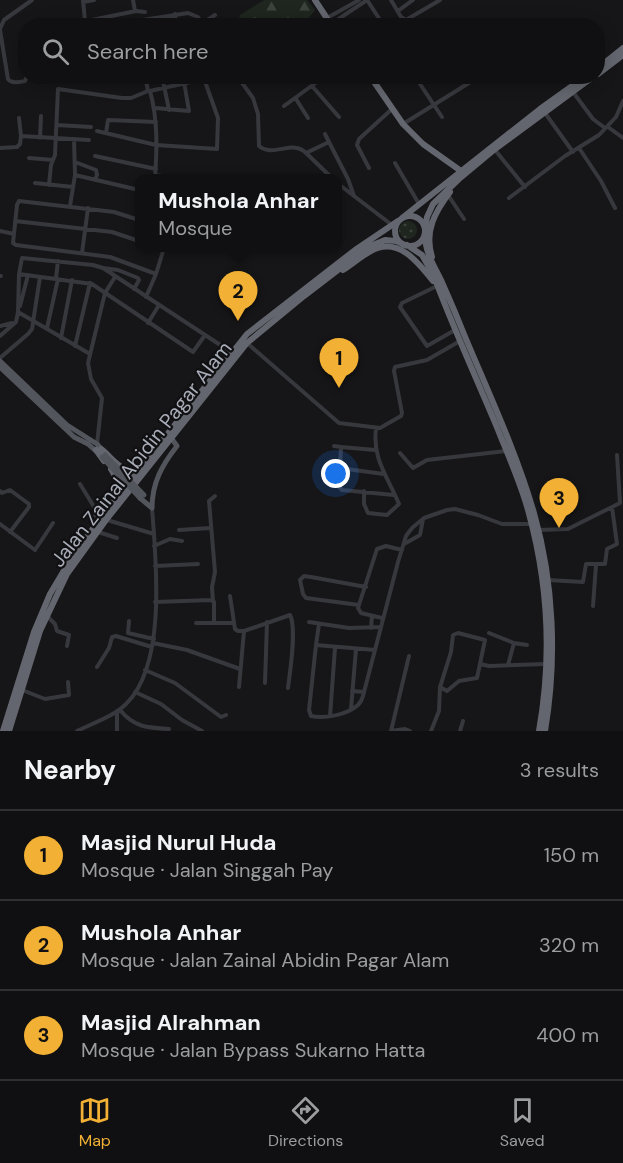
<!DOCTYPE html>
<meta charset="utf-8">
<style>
:root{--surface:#101012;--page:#19191b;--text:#f1f3f6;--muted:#9c9d9f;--line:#303032;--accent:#f2b134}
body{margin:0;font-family:"DM Sans",sans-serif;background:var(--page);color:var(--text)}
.you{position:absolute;left:336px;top:474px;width:21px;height:21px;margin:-15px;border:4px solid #fff;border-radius:50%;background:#1a73e8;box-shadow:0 0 0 9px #1a73e833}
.badge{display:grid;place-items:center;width:39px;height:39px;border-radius:50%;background:var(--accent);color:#111;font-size:20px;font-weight:700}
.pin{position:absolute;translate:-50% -50px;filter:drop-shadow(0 2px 3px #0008)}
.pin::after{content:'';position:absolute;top:32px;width:21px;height:18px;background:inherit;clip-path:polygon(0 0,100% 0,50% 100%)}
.popup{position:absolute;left:135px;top:174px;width:207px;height:78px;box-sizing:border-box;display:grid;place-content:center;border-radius:12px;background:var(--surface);filter:drop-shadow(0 2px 4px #0005);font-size:20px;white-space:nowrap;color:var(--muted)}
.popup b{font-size:22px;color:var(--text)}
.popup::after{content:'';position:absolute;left:50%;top:100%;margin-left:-12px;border:12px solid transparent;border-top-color:var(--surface)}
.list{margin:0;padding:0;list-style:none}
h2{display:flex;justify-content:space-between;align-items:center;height:78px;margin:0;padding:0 24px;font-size:26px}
h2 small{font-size:20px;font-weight:400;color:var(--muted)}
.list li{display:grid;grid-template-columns:39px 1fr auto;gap:18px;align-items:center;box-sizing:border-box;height:90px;padding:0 24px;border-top:2px solid var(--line)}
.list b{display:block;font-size:22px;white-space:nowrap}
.list p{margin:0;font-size:20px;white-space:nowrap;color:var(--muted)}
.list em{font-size:20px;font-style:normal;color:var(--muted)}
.icon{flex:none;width:33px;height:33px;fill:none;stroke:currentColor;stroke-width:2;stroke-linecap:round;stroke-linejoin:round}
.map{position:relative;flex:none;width:623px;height:731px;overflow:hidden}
.search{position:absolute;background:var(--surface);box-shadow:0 3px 15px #0003;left:18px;right:18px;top:18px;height:66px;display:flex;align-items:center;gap:15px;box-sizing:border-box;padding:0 21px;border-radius:24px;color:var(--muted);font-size:22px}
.sheet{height:348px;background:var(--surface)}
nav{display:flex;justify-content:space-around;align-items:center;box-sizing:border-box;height:84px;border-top:2px solid var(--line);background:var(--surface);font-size:16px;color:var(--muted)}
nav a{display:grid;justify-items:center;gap:3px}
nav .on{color:var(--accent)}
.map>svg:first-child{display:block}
.forest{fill:url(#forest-firs)}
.park{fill:url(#park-dots)}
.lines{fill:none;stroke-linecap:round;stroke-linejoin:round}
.minor{stroke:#37383d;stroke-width:4}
.major{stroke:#53555c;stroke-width:5}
.highway{stroke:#63666e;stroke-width:6}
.major-bridge{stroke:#53555c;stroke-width:5}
.labels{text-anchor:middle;stroke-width:4.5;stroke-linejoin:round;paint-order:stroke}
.street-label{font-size:20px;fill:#a8adb8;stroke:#111113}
</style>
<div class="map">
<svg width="623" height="731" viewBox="0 0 623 731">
<defs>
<pattern id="forest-firs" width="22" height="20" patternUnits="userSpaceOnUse" patternTransform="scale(1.5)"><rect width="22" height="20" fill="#1e261f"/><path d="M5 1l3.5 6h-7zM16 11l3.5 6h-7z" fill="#3c433d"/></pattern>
<pattern id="park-dots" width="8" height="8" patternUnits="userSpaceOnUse" patternTransform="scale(1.5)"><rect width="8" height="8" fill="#1e261f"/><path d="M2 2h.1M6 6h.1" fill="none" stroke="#3c433d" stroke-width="1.8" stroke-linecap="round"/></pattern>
</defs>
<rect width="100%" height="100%" fill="#161618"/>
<!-- forest -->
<path class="forest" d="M264,0h43l8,10 -9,11 2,4h-65l-4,-6 1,-4z"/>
<!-- park -->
<path class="park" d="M399 230a9 9 0 1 1 18 0a9 9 0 1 1-18 0Z"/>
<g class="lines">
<!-- minor -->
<path class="minor" d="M83,0l2,21
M133,0l2,11
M367,0l17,26
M391,0l10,17 5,3 34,-20
M83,2l11,-2
M398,11l15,-11
M175,14l1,12
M327,18l32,-18
M136,21l52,-8 10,4 6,9
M77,23l59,-12 9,1
M203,23l12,-8
M331,24l36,-24
M0,29l4,-9 28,-20
M0,30l8,49c3,5 12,3 17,2l2,-5
M23,51l3,16
M145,76l3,15h2c8,29 7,58 5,87
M162,76l7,34
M237,76l16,22 5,16 1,32c14,12 34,-7 47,7l23,-11 19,37 6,17
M277,79l6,-3
M420,84l22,33
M312,86l27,31
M150,91l54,-12
M573,92l20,27 12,9
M296,99l12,19
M284,106l41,-30
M155,108l34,3 -6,-35
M545,113l28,39
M19,118l2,18
M403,124l74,-46
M57,125l34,2
M608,127l15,11
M97,131l59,14 61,4 1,-31 -15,-42
M106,133l2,-13 48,2
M325,134l4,8
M40,138l1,-22
M0,148l17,-1 3,-3 1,-8 68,4
M579,148l22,33 14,27
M495,150l30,37
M306,153l26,25
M95,156l61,13
M29,158l24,2
M75,162l21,8 1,5 -2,5
M395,163l24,41
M369,168l-12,-23 2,-6 33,-30
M75,175l64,15
M156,175l17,3
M321,178l6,-4
M35,183l38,4
M337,183l55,42
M49,185l2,-20 4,-10 3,-66 64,9h9l17,-7
M448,195l16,24
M509,198l56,-42 34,-21 17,-18 7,-16
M70,206l5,-31 -1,-36
M139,220l-25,-8 -95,-11 -2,4 -4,38 3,2 94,12 46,17
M15,221l97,11 27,9
M0,231l14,3
M82,253l6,-45
M103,268l15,2 20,8 1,2 -5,9
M19,274l73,10 101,68 12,-17
M0,276h1
M56,278l2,-17
M437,286l-35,17 -2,4 27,39 28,-16
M146,297l10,-23 8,-26
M20,306l8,-31
M148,323l11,-18
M0,326l12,-3
M47,328l11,-49
M0,336l16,-14 2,-10
M61,338l11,-58
M247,343l92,80 41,5 21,-12 1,-3 -8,-42 1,-4 32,-7 33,-19
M75,346l15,-63
M90,354l-72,-42 1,-38 3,-16 71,7 10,3 128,84
M0,358l28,-24 4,-5 8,-52
M97,444l5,-46 -11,-19 -3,-16 17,-70 10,-16
M334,446l7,1
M375,450l-34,-3 -2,40 3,3 52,5
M400,453l13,15 14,-8 79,-9
M339,468l45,6
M80,484l16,26 -1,5 5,4
M0,491l2,2 8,-3 19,14v3l-19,25
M364,491v13l4,9 19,2 12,-11c-11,-27 -27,-45 -23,-75
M107,520l47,14
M0,524l35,26 18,-27
M179,530l31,-2
M538,530l30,-1 52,-26 -3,-48
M98,532l19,6
M404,544l16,-9 3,-16
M154,546l16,-7 12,2
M155,566l43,-2
M548,580l35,2 3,-18h19l2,-15 10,-5 -5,-37
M230,596l5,33 3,2h6
M213,601l-1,-14 3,-15 -6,-71 6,-5
M155,602l56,-2 3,2v21h20
M359,605l-53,-7 -3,-4 -3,-14 4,-4 7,1 55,10
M593,606l3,-41
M46,615l9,9 2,7 12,4 -2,11
M382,618l-21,-5 -3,-5 19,-59 9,-3 16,4
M129,621l-1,12 26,6
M309,622l40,6 32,-1
M196,623h18
M371,628l1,-12
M489,633l25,10 13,2
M153,643l34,7 53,19
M316,645l3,-21
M375,650l-59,-5 -7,65 2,6c13,3 36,-1 47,-11 3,-3 5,-8 6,-13l34,-130 8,-26 6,-8 12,-10 23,-8 8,-1 23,6 24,9h29
M480,664l9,2 56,-2
M508,665l6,-22
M97,667l12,-19 3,-11 4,-1 36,11
M145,670l30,13 46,34 5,-2
M265,683l2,-61
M239,687l5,-56 46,-16c7,13 0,57 -2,73
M22,690l23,9 24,-4 -1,-13
M352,691l12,1
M135,692l26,12 21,16 20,11
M351,709l5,-60
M120,710c14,17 27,18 49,19
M330,716l5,-68
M77,731c16,-8 36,-14 49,-27 41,-39 30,-144 26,-196
M117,731v-20
M391,731l18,-75
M391,731l14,-2 5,2
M431,731l8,-20 1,-24 1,-3 10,-32 2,-17 5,-2 27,7 -8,38 -18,3 -12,10 -7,-4
M460,731l3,-10"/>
<!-- major -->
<path class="major" d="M0,361l67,64 30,19 6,7
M0,367l74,70 14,7 9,8
M140,498l12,10
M152,508c0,-25 10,-43 25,-62l-5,-7"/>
<!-- highway -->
<path class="highway" d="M315,0l17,26
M598,68l25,-20
M598,74l25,-19
M370,76l33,48 20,20 38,27
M395 231a15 15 0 1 1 30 0a15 15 0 1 1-30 0Z
M402,218l138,-109 46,-33
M425,229l2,-12 6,-13 26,-25 36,-30 99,-73
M425,234c0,18 8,30 16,46 9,20 17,39 25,59 24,57 51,115 68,174 20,70 23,147 11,218
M407,245l15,10 11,19c19,51 42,101 63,151 11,28 24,56 32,85 20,72 24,148 11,221
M432,257c-8,-26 3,-45 18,-65
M343,270c10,-6 18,-14 28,-19 27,-15 47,11 62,30
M101,449c13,10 20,26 39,19
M96,450l8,11
M111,469l7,12 -1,15
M3,731l31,-99 16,-38 22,-37 28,-38 147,-185 108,-84 43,-29
M9,731l31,-100 27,-57 39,-54 141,-177 57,-47 64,-49 17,-7 11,1 7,3"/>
<!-- major-bridge -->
<path class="major-bridge" d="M105,455l39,40
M102,457l38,41"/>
</g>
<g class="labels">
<!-- street labels -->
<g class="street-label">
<text transform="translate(141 454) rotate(-52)" y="7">Jalan Zainal Abidin Pagar Alam</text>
</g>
</g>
</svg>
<div class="you"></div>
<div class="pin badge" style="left:339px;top:388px">1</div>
<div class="pin badge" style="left:238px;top:321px">2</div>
<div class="popup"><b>Mushola Anhar</b>Mosque</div>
<div class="pin badge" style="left:559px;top:528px">3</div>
<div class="search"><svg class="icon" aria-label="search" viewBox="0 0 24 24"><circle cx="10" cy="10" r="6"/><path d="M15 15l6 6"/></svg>Search here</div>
</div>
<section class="sheet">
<h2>Nearby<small>3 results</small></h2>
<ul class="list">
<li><span class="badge">1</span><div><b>Masjid Nurul Huda</b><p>Mosque · Jalan Singgah Pay</p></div><em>150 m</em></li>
<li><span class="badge">2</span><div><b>Mushola Anhar</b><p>Mosque · Jalan Zainal Abidin Pagar Alam</p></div><em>320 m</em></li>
<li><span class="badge">3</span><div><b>Masjid Alrahman</b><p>Mosque · Jalan Bypass Sukarno Hatta</p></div><em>400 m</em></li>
</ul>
</section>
<nav>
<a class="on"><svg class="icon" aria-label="map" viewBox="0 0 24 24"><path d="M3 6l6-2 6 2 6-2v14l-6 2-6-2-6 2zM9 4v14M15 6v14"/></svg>Map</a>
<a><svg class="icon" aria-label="directions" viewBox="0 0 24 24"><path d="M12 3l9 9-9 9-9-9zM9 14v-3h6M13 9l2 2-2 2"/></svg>Directions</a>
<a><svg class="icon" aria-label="saved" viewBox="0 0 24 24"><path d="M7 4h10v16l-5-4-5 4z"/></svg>Saved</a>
</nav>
